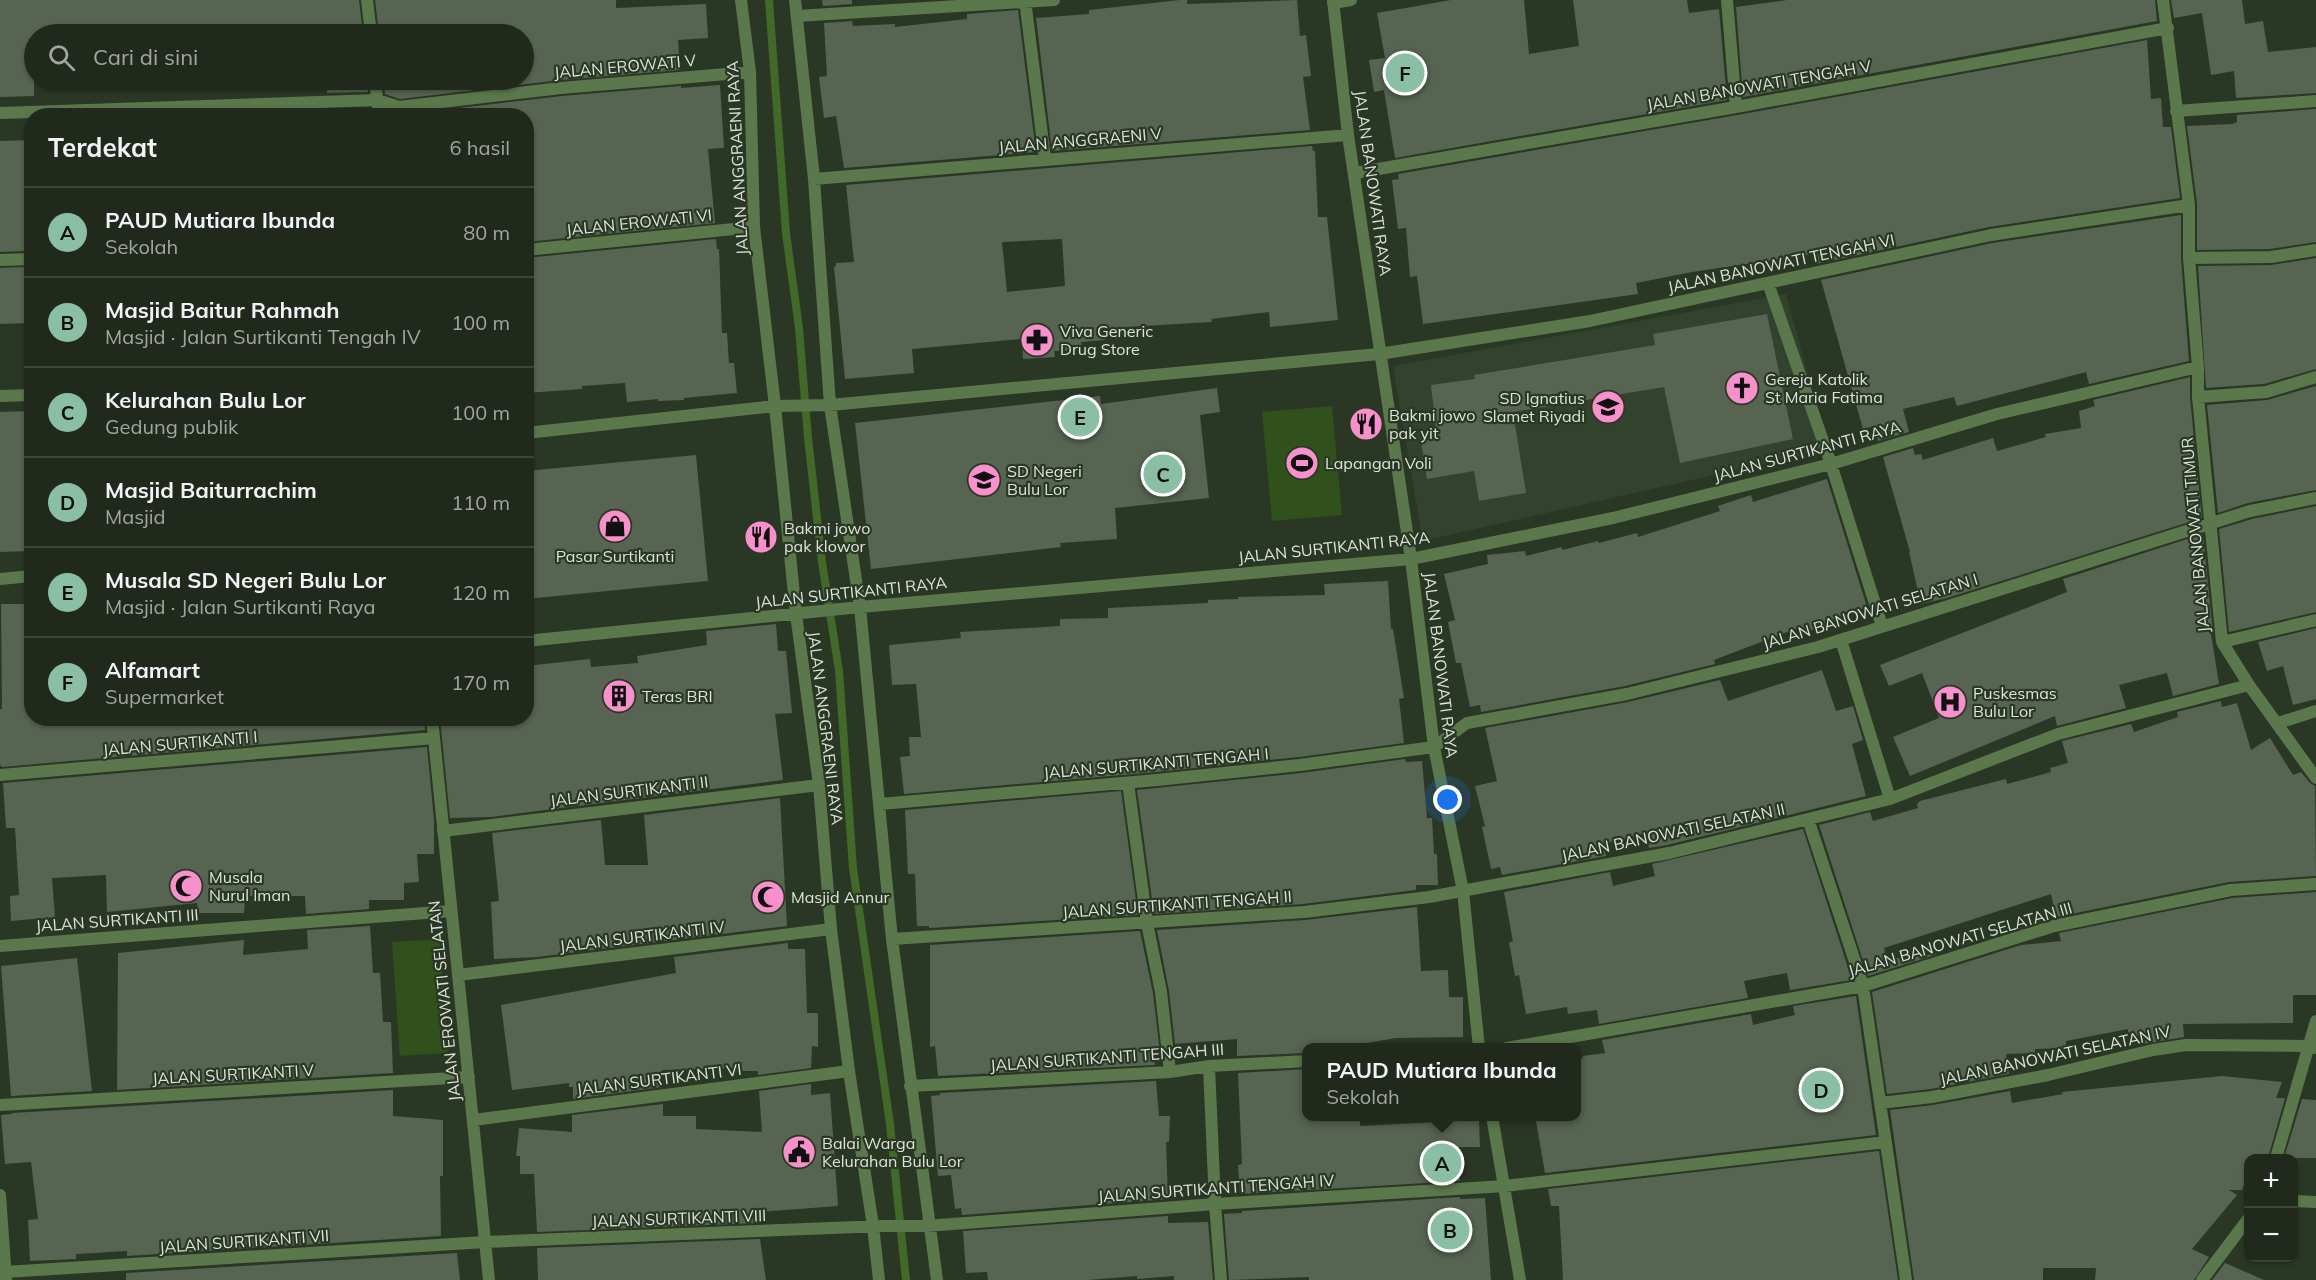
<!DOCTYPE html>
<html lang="id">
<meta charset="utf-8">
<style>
:root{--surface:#20291c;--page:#2d3529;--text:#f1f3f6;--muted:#a2a6a3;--line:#3d453b;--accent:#8abfa5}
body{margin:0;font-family:Mulish,sans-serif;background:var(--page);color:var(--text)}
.controls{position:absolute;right:18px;bottom:18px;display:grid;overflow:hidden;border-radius:12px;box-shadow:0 2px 4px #0004}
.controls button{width:54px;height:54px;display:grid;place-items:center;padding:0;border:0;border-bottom:2px solid var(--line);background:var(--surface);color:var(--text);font:30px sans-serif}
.you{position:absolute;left:1448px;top:800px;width:21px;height:21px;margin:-15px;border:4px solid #fff;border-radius:50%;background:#1a73e8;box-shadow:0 0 0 9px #1a73e833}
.badge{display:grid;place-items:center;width:39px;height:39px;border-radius:50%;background:var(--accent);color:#111;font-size:20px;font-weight:700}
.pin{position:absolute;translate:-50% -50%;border:3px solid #fff;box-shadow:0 2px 6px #0006}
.popup{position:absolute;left:1302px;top:1043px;width:279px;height:78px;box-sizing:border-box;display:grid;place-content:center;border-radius:12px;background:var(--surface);filter:drop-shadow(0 2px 4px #0005);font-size:20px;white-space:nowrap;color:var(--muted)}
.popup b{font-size:22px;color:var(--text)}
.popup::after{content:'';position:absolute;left:50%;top:100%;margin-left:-12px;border:12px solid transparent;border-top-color:var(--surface)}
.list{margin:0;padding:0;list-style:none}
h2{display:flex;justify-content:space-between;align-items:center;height:78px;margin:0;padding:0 24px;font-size:26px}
h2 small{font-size:20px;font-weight:400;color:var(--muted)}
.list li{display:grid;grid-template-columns:39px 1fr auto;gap:18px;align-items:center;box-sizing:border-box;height:90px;padding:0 24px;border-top:2px solid var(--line)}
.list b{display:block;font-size:22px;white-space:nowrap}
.list p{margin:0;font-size:20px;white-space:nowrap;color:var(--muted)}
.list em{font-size:20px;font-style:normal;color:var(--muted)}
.icon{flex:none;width:33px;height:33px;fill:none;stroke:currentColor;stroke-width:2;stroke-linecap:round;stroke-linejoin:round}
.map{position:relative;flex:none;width:2316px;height:1280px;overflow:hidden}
.search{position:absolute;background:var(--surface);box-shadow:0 2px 4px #0004;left:24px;top:24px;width:510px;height:66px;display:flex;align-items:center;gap:15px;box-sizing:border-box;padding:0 21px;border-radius:33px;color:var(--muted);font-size:22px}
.panel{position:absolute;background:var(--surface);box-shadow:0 2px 4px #0004;left:24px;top:108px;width:510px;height:618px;border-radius:24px}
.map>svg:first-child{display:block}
.built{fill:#33422c}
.green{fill:#30501c}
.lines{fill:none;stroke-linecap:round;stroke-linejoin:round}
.stream{stroke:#416929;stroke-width:8}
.building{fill:#576451;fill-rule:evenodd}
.street{stroke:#5b784c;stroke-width:12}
.labels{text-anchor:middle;stroke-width:4.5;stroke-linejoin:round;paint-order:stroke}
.street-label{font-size:16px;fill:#dce4d9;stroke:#2b3725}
.poi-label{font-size:16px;fill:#dce4d9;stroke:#2b3725;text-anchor:start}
</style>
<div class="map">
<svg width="2316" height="1280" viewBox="0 0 2316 1280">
<rect width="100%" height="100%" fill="#2b3725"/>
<!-- built -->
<path class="built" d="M1786,294l42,155 -405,92 -30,-175z"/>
<!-- green -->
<path class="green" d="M1332,406l10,109 -70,6 -10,-109z
M440,939l8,114 -48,3 -8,-114z"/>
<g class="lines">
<!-- stream -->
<path class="stream" d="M769,0l17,233 13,95 9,110 14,124 17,109 14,197 37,256 16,156"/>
</g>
<!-- building -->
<path class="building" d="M0,0h359l4,34h-145v-3l-68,3h-116v62l-34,1z
M375,0h241v8l90,-4 2,34 -30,2 2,30 -120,10 -160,19 -15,-5 -2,-14h141v-46h-145z
M822,0h30v4l-29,2z
M1180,0h7v4l110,-4 3,36 6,-1 5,41 -8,1 7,53 -258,21 -16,-133 53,-4v-4z
M1451,0h73l5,54 50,-8 -6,-46h114l2,13 30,-4 8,91 -332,58 -11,-68 -10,2 -5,-32 16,-2 -8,-45z
M1787,0h368l2,21 -414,76 -7,-90z
M2171,0h71l3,24 18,-3 5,31 48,-5v46l-80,5 -2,-27 -23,4 -9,-62 -28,5z
M1018,10l18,142 -192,16 -8,-52 -12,2 -5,-41 8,-1 -3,-53 28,-2 1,5 42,-2v3l72,-8v-5z
M2147,40l4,59 10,-1 2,29h8l9,71 -191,29 -173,37 -2,-10 -122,18 -56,11 2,11 -215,30 -6,-48 -7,1 -4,-49 -8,1 -6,-49 7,-1 -1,-5 339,-59z
M327,80h40l1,12 -41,1z
M720,85l4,63 -16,1 7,74 -189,19v-126h-139v-4l13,3 162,-19 119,-10v2z
M370,108l1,8h-43v-6z
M2316,109v133l-46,7 -73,1v-46l-10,-78 45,-2 5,-2v-7z
M32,140v93h-8v18l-24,1v-111z
M1312,146l1,5h2l3,66h9l11,103 -68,7 -1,-15 -58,7 1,3 -86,5v1l-21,2v10l-24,2 1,8 -28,1 1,6 -32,2 -1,-20 -110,10 2,24 -69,6 -11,-112 2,-1v-3l18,-1 -8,-77zM1062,239l3,47 -58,6 -5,-50z
M2181,215v44l8,102 -100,23 -3,-12 -129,34 -3,-9 -51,12 6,23 -31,9 -4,-15 -11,3 -42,-149 171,-37z
M716,239l1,10h2l3,84h5l2,30h5l3,30 -53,5v2l-26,1v-2l-31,3 -2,-19 -43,3v3l-56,4v-135z
M2316,258v111l-52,15 -58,4 -8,-122 73,-1z
M24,267v24h8v32l-32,1v-56z
M1767,314l26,125 -113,24 -16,-76 -151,25 13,81 -47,8 -5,-30 -47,8 -6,-38 16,-3 -6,-53 44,-6 -1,-4 181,-30 -2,-11z
M2190,377v21l12,120 -255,80 -26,6 -12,-52h1l-27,-95 30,-9 2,7 6,-1 2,6 70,-22 4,13 49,-14 -1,-3 36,-6 -2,-17 16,-5 -2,-6z
M2316,386v104l-68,13 -30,10 -11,-108 60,-5z
M1217,388l3,24 -20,3 9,83 -94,10 2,31 -57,4 1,4 -190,22 -16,-146 245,-27 1,8z
M32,411v140l-32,1v-140z
M696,455l12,126 -182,18v-128z
M1827,479l40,128 -35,13 1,3 -33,11 -2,-6 -84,32 1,4 -90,22 -144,26 -1,-7 -10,2 -9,-44h-5l-8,-41 7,-2 -11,-46 44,-10 -1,-9 38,-4 1,5 36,-9v3l36,-9 1,2 38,-10 1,4 82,-26 -2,-5 33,-11 2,7z
M2316,506v106l-87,20 -10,-103 33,-10z
M2203,534l10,100h-2l8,50 -46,12 -6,-23 -48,12 7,23 -69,18 -2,-10 -145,60 -17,-39 46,-19 -17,-45 -33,13 -9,-21 187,-73 -4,-13z
M1388,581l3,48h2l11,69 -5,1 5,44 -105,14 -143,15 -252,22 -4,-37 10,-1 -1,-19h12l-5,-53 -24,1 -3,-40 72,-7 -1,-6 100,-6v-7l48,-1v-10l100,-5v-3l30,-1v-2l87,-2 -1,-11z
M1,604h24v11h7v103h392l1,12 -423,37 -2,-2v-56h2z
M776,624l2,27h8l6,62 -17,1 8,66 -292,37 -41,1 -10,-100h86v-52l64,-7 1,8 47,-4 -1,-7 70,-11 -1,-14z
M2316,628v71l-23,6 -10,-39 -16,5 -9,-29z
M1822,670l14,41 17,-5 10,34 -11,4 14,52 -199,49 -18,3 -3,-15 -43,11 3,12 -104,19 -2,-8 -9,2 -9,-42 3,-1 -10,-40 22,-5 -12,-53 143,-26 92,-22 8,21z
M2221,701l1,6 15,-4 14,47 19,-12 23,37 8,-3 9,11 5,3 1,90 -87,6 -173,35 -5,-23 -167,54 2,11 52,-5 -70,22 -49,-151 51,-13 3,9 45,-13 -1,-4 3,-3 86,-22 1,5 44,-12 -1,-4 18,-5 -6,-22 69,-17 3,8 44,-15 -1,-5z
M427,747l7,73v34h-17l2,28 -15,1v17h-35v9l-63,5 -1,-18h-60l-1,17h-46l-1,-10 -90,9 -1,-37 -54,3 3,39 -44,4 -1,-25 9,-1 -4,-67h-9l-3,-45z
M1405,759l1,3 16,-1 5,57h5l2,36h3l1,31h-22v5l-113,14 -149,10 -17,-124 164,-17z
M1121,791l17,124 -209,13v-2h-12l-2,-52h-7l-3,-64z
M780,798l7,128 -250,31 -43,2 -3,-57 8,-1 -7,-68 109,-13 4,45h43l-4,-50z
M1803,829l49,151 -62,10 -3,-17 -43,8 4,17 -149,26 -2,-14 -29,4 -1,-7 -41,7 -7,-39 -4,1 -6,-34h4l-9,-50 106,-20 3,14 42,-10 -3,-12z
M2316,892v103h-23v28l-110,1 1,13 -47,8 -1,-10 -8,1v-7l-62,12v7l-31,1v4l-29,1 3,20 -78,15 -44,5 -15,-102 149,-47 40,-4 -2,-8 173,-35z
M1417,907l4,64 27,-1 1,27h14v40l-67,1 -41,7 -48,2v6l-70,3v-17l-62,5 -6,-53 -12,-61 148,-10z
M370,926l3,47h7l3,49h8l2,51 -276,17 1,-137 126,-13 -1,15 65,-6 -1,-19z
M1140,931l13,62 8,68 -6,1v3l-217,11 -3,-30 -5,1v-102z
M788,943v6h17l2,64h11v34l-6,-1 -1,22 -53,7v-4h-20v-3l-76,2v17l-89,12v-12h-4v-4l-57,7 -11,-85 175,-32 -2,-16z
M77,958l15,133 -81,5 -10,-130z
M1856,996l20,139 -331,38 -9,-52 27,-5h14v-57l6,-1v-2l22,-3 -3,-13 149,-26 2,11 42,-10 -2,-9z
M1307,1069v47h53v10l119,-6 1,27h-21l1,34 -220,13 -2,-29 4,-1 -4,-91z
M2222,1076l60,6 -6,16h9l-17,60h-20v17l-6,15h-13l8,5 -45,54 17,8 -15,23h-99l1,-12h-53v12h-129l-24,-170 43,-5 77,-14 2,12 51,-9 -1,-2z
M1156,1081l3,35h11l-1,26h-3l2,57 -206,16 -1,-7 -6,1 -4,-34 -13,1 -7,-80 9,-1v-2z
M811,1084v11l19,-2 8,113 -81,6 1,11 -221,9 -3,-58h-14v-18h-4l3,-28 53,4v-17l91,-11v12h33v13l66,3 -3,-41z
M393,1090v26l50,4v56h-3l1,60 -314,20v-5l-51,3v5l-46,2 -2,-41 10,-1 -7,-57 -26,2 -4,-49 11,-1v-1z
M2302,1099l14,1v58h-32z
M1879,1151l19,129h-335l-4,-74h-8l-3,-17z
M1460,1197v2l25,-1 6,82h-182v-3l-80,3 -5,-66 18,-1v-2z
M1168,1216v7l40,-1 5,58h-39v-4l-37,3v-3l-49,4h-100l-1,-8 -21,1 -3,-42z
M760,1239l6,41h-228l-1,-32z
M457,1253l3,27h-334v-7z
M2225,1263l39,17h-52z"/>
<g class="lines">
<!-- street -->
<path class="street" d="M367,0l4,34
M741,0l9,72 4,155 21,179 21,208 23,171 12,144 18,142 24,155 6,54
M795,0l19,179 16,226 30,202 32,332 45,341
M1025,0l20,159
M1333,0l15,135 63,424 23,188 29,144 16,157
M1727,0l9,107
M2163,0l26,205v53l9,109v30l24,245 27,43 67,93
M1333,3l18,-3
M797,16l257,-16
M375,80l4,36
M2176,111l140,-10
M0,113l377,-13 22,7 162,-19 189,-16
M1355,173l381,-66 432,-79
M814,179l534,-44
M526,250l228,-23
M2189,258l82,-1 45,-7
M0,260l32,-1
M1768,283l63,181 51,162
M0,396l32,-1
M2198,397l68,-5 50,-15
M526,433l249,-27 55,-1 549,-51 211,-33 401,-86 198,-30
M0,579l32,-3
M1841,640l49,159
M526,641l334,-34 551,-48 202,-41 218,-54 166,-50 201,-47
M2222,642l94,-22
M432,718l57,562
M2278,723l38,-12
M0,775l434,-37
M1128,783l19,140 14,69 9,80
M880,804l277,-24 143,-15 134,-18 33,-24 160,-29 191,-47 432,-136 66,-13
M1808,819l55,167 43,294
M443,831l376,-46
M892,939l412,-27 125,-15 240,-44 221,-54 168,-65 191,-49
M0,946l451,-35
M458,975l373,-46
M1507,1048l356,-62 191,-60 177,-36 85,-6
M1209,1066l6,138 6,76
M910,1086l260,-14 39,-6 98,-5
M1880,1103l52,-6 116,-22 105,-25 33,-5 123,1 7,2
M0,1105l469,-28
M1492,1116l28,164
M473,1120l376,-49
M2276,1158l40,-137
M0,1195l6,85
M2294,1201l22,1
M5,1272l480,-30 396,-16h45l289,-22 290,-18 381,-44
M2202,1280l46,-61"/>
</g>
<!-- icons -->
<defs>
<symbol id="pharmacy-disc" viewBox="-11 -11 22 22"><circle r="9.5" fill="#f890cc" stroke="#2b3725"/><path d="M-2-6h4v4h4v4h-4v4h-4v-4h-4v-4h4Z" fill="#111"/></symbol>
<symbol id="church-disc" viewBox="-11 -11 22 22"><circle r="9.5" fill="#f890cc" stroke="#2b3725"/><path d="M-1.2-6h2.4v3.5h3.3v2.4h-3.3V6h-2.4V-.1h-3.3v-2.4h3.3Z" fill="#111"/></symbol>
<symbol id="school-disc" viewBox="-11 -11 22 22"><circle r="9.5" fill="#f890cc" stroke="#2b3725"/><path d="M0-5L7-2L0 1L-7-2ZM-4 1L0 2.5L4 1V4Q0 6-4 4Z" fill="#111"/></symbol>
<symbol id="restaurant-disc" viewBox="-11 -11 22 22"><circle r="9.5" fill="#f890cc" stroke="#2b3725"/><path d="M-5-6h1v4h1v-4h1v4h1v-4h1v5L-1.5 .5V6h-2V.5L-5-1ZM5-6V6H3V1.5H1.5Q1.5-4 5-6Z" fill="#111"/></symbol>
<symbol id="stadium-disc" viewBox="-11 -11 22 22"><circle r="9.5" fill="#f890cc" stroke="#2b3725"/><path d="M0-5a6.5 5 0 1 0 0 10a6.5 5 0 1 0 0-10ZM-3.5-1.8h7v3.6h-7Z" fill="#111"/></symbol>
<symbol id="shop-disc" viewBox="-11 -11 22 22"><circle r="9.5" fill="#f890cc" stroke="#2b3725"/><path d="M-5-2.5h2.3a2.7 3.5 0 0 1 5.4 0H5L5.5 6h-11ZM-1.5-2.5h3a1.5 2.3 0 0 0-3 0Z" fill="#111"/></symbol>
<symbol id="building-disc" viewBox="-11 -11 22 22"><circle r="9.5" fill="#f890cc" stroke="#2b3725"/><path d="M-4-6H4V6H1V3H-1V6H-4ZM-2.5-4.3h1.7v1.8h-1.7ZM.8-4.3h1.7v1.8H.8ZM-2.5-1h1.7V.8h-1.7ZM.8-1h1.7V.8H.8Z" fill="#111"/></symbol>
<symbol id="hospital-disc" viewBox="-11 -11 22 22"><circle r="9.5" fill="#f890cc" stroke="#2b3725"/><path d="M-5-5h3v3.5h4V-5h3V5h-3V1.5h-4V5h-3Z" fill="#111"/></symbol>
<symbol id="mosque-disc" viewBox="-11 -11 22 22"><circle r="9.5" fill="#f890cc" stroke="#2b3725"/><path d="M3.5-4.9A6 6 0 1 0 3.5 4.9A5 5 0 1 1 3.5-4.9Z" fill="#111"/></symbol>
<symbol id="civic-disc" viewBox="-11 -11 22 22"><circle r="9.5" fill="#f890cc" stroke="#2b3725"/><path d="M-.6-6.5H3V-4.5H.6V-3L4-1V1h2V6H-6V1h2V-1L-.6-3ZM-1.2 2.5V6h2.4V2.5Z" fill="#111"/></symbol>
</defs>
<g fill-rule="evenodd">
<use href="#pharmacy-disc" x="1018" y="321" width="38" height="38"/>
<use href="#church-disc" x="1723" y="369" width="38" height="38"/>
<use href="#school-disc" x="1589" y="388" width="38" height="38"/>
<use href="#restaurant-disc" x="1347" y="405" width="38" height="38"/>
<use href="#stadium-disc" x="1283" y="444" width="38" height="38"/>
<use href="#school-disc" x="965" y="461" width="38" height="38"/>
<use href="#shop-disc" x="596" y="507" width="38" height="38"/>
<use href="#restaurant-disc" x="742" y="518" width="38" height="38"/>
<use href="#building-disc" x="600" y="677" width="38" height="38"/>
<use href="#hospital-disc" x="1931" y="683" width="38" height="38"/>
<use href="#mosque-disc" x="167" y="867" width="38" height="38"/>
<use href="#mosque-disc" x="749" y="878" width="38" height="38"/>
<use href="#civic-disc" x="780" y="1133" width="38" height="38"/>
</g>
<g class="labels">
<!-- street labels -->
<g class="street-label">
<text transform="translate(625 66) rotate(-5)" y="6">JALAN EROWATI V</text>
<text transform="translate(1759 85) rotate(-10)" y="6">JALAN BANOWATI TENGAH V</text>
<text transform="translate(1080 140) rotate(-5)" y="6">JALAN ANGGRAENI V</text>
<text transform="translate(737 158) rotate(-93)" y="6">JALAN ANGGRAENI RAYA</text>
<text transform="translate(1373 183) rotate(82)" y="6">JALAN BANOWATI RAYA</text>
<text transform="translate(639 222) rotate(-6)" y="6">JALAN EROWATI VI</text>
<text transform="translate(1781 263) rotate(-12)" y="6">JALAN BANOWATI TENGAH VI</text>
<text transform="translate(1807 451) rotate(-15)" y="6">JALAN SURTIKANTI RAYA</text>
<text transform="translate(2195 535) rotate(-95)" y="6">JALAN BANOWATI TIMUR</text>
<text transform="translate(1334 547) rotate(-6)" y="6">JALAN SURTIKANTI RAYA</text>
<text transform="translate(851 592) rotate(-6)" y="6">JALAN SURTIKANTI RAYA</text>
<text transform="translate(1870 611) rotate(-17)" y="6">JALAN BANOWATI SELATAN I</text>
<text transform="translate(1441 665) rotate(83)" y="6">JALAN BANOWATI RAYA</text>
<text transform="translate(826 728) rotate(83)" y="6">JALAN ANGGRAENI RAYA</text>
<text transform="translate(180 743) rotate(-5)" y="6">JALAN SURTIKANTI I</text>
<text transform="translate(1156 763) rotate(-5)" y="6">JALAN SURTIKANTI TENGAH I</text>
<text transform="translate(629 791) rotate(-7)" y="6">JALAN SURTIKANTI II</text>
<text transform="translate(1673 832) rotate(-12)" y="6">JALAN BANOWATI SELATAN II</text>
<text transform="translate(1177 904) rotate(-4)" y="6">JALAN SURTIKANTI TENGAH II</text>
<text transform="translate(117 920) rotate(-4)" y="6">JALAN SURTIKANTI III</text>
<text transform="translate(642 936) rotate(-7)" y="6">JALAN SURTIKANTI IV</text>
<text transform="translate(1960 939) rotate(-16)" y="6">JALAN BANOWATI SELATAN III</text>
<text transform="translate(444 1001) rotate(-96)" y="6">JALAN EROWATI SELATAN</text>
<text transform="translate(2055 1055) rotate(-12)" y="6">JALAN BANOWATI SELATAN IV</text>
<text transform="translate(1107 1057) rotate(-4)" y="6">JALAN SURTIKANTI TENGAH III</text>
<text transform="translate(233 1074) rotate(-3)" y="6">JALAN SURTIKANTI V</text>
<text transform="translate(659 1079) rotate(-7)" y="6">JALAN SURTIKANTI VI</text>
<text transform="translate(1216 1188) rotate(-4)" y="6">JALAN SURTIKANTI TENGAH IV</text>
<text transform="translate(679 1218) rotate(-2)" y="6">JALAN SURTIKANTI VIII</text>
<text transform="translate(244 1241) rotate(-4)" y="6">JALAN SURTIKANTI VII</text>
</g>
<!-- poi labels -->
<g class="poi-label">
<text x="1060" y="337">Viva Generic<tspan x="1060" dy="18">Drug Store</tspan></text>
<text x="1765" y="385">Gereja Katolik<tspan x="1765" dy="18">St Maria Fatima</tspan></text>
<text x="1585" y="404" text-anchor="end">SD Ignatius<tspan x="1585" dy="18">Slamet Riyadi</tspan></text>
<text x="1389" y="421">Bakmi jowo<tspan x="1389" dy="18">pak yit</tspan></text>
<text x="1325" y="469">Lapangan Voli</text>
<text x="1007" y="477">SD Negeri<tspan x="1007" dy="18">Bulu Lor</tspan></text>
<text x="784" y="534">Bakmi jowo<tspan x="784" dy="18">pak klowor</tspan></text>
<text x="615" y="562" text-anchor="middle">Pasar Surtikanti</text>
<text x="1973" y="699">Puskesmas<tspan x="1973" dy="18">Bulu Lor</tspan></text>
<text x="642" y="702">Teras BRI</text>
<text x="209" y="883">Musala<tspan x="209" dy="18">Nurul Iman</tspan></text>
<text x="791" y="903">Masjid Annur</text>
<text x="822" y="1149">Balai Warga<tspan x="822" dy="18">Kelurahan Bulu Lor</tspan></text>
</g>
</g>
</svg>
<div class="controls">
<button>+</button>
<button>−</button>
</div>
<div class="you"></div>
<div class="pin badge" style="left:1442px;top:1163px">A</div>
<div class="popup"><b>PAUD Mutiara Ibunda</b>Sekolah</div>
<div class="pin badge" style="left:1450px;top:1230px">B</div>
<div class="pin badge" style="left:1163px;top:474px">C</div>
<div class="pin badge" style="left:1821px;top:1090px">D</div>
<div class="pin badge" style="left:1080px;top:417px">E</div>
<div class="pin badge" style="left:1405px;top:73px">F</div>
<div class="search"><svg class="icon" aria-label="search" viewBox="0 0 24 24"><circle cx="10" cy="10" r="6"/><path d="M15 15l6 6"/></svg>Cari di sini</div>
<section class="panel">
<h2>Terdekat<small>6 hasil</small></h2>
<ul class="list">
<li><span class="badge">A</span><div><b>PAUD Mutiara Ibunda</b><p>Sekolah</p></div><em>80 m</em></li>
<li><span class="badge">B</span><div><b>Masjid Baitur Rahmah</b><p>Masjid · Jalan Surtikanti Tengah IV</p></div><em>100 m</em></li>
<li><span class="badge">C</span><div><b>Kelurahan Bulu Lor</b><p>Gedung publik</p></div><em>100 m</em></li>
<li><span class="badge">D</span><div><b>Masjid Baiturrachim</b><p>Masjid</p></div><em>110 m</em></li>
<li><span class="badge">E</span><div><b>Musala SD Negeri Bulu Lor</b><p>Masjid · Jalan Surtikanti Raya</p></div><em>120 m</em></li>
<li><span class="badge">F</span><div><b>Alfamart</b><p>Supermarket</p></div><em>170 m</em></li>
</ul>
</section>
</div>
